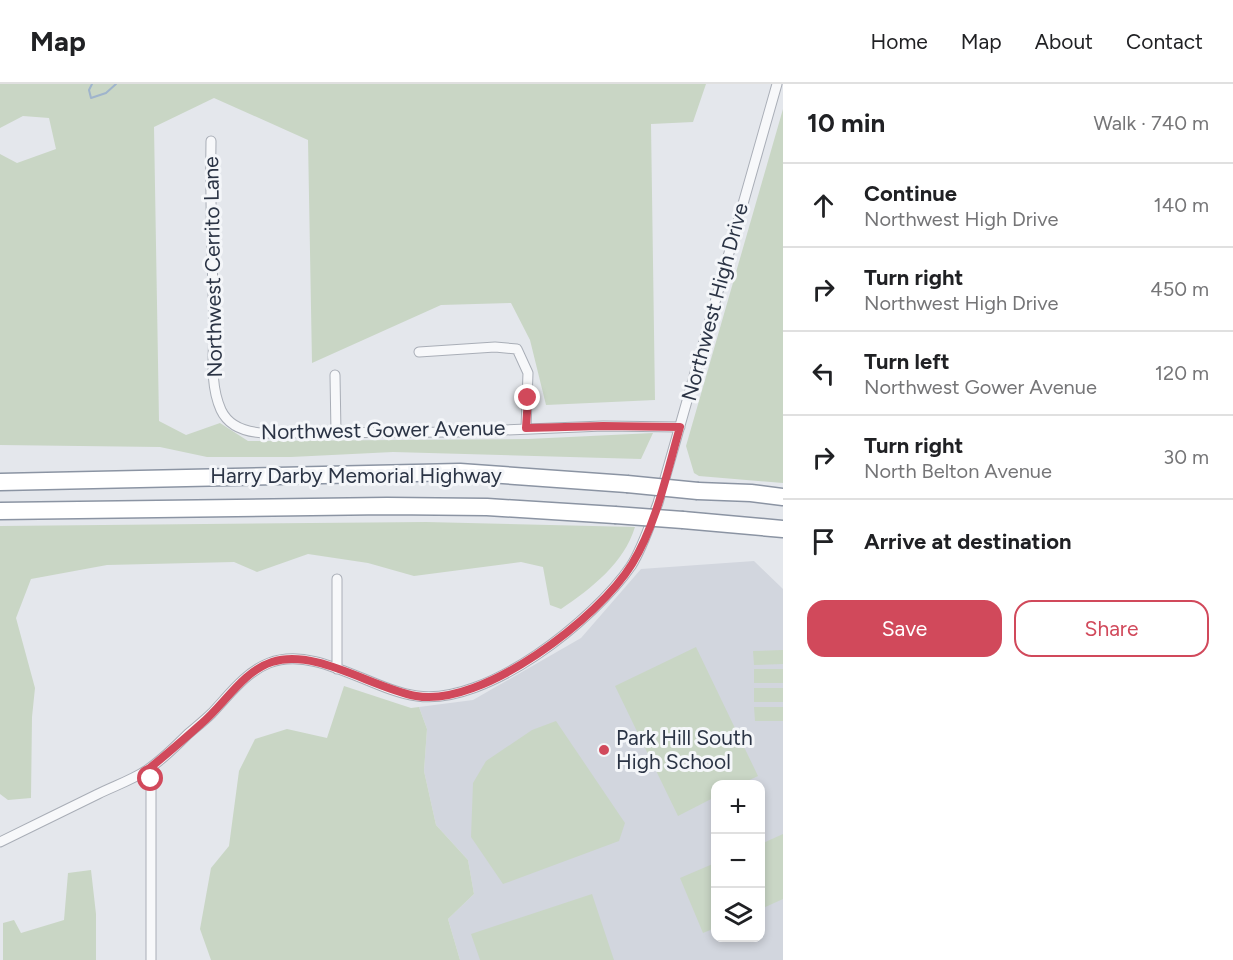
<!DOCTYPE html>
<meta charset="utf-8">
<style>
:root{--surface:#fff;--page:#f2f2f2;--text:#202124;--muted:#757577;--line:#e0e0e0;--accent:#d1495b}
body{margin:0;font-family:Figtree,sans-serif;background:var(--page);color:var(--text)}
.controls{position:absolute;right:18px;bottom:18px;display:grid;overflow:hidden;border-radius:12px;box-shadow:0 3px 9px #0003}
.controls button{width:54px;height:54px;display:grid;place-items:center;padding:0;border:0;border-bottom:2px solid var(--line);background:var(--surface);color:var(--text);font:30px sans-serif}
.stop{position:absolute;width:18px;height:18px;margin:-14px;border:4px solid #d1495b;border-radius:50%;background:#fff}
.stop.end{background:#d1495b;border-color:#fff;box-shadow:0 2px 6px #0008}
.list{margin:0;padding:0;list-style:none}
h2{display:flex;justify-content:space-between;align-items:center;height:78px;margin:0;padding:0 24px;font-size:26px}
h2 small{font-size:20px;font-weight:400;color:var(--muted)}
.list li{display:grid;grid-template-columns:39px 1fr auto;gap:18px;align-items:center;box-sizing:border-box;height:84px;padding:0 24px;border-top:2px solid var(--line)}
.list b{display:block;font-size:22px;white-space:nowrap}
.list p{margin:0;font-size:20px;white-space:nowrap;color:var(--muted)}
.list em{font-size:20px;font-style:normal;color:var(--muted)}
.actions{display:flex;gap:12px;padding:18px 24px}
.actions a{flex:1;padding:14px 0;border:2px solid var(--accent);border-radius:18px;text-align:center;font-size:21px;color:var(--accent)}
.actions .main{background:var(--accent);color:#fff}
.icon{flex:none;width:33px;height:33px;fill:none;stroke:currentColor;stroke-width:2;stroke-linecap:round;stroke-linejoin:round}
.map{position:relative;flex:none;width:783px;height:876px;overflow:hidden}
header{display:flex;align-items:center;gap:36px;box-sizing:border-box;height:84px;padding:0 30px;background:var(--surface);border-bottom:2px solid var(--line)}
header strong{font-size:28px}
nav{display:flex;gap:33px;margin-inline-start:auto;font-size:21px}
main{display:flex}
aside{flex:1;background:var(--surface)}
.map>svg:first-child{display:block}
.built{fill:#d2d6de;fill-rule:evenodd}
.green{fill:#c9d6c5}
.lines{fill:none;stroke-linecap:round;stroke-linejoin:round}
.stream{stroke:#9fb4cc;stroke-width:2}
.street-casing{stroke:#a9aeb7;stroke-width:11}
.highway-casing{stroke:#8b94a3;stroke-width:19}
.street{stroke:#f7f8fa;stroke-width:9}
.highway{stroke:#fff;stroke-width:16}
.highway-bridge-casing{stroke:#8b94a3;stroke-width:19;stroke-linecap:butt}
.highway-bridge{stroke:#fff;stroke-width:16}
.route{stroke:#d1495b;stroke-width:8}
.poi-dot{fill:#d1495b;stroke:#f4f6f9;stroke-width:2}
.labels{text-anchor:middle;stroke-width:6;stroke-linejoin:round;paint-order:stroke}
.street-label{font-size:21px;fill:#2b3445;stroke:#f4f6f9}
.poi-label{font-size:21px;fill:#2b3445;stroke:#f4f6f9;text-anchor:start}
</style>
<header>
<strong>Map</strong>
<nav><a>Home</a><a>Map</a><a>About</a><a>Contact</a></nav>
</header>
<main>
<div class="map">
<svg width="783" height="876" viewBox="0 0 783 876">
<rect width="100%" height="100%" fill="#e4e7ec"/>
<!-- built -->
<path class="built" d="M754,477l29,28v371h-323l-12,-41 26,-25 -6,-34 -32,-35 -12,-54 3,-42 -8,-22 54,-7 108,-62 60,-69zM716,700h44v154h-44z"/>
<!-- green -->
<path class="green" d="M0,0h706l-13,38 -42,2 4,276 -109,5 -16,-65 -19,-37 -70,2 -129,58 -4,-223 -94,-42 -60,29 5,294 27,14 34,-12 28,18 280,-2 125,-6 -12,26 -248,-7 -102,5h-84l-47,-10 -160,-2v-291l17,9 39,-14 -7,-31 -26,-2 -23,12z
M783,25v374l-84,-7 -5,-3 -8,-27z
M426,438l209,5c-11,36 -43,61 -74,82l-11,-4 -7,-38 -22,-5 -107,14 -46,-13 -60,-9 -51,18 -23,-10 -127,3 -76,14 -15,39 19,70 -3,29 -1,81 -23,2 -8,-6v-268z
M696,563l62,129 -17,8h-25l-1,13 -37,19 -63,-130z
M783,566v14l-29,1 -1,-14z
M754,585h29v14h-29z
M344,602l67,22 8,-1 8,22 -3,42 12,54 32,35 6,34 -26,25 12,41h-249l-11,-31 11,-61 18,-22 10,-75 16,-32 32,-10 40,9z
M754,604h29v14h-29z
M754,623h29v14h-28z
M556,637l69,102 -6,18 -116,43 -32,-47 2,-54 13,-22 46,-31z
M783,750v65l-22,10v-65z
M715,779v65l-12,5 -23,-55z
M91,786l5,44v46h-93v-37l11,-3 7,13 43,-13 4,-47z
M592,810l22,66h-134l-9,-26z"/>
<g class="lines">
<!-- stream -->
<path class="stream" d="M92,0l-3,6 2,8 15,-5 10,-9"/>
<defs>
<path id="street" d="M211,57c-1,61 1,122 3,183 0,29 -5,59 7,86 8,17 25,22 42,23l193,-1 147,-6 77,1
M419,268l76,-5 22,2 11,24 -2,55
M335,291l1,58
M337,495v90
M146,687l5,8v181
M0,758c33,-16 65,-32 98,-48 16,-8 34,-14 49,-24 15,-10 28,-23 41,-36 8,-7 16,-13 24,-21 17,-18 34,-41 57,-50 47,-18 102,27 148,33 70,10 177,-76 214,-130 12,-19 19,-42 27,-63l119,-419"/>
<path id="highway" d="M0,398l460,-10 167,12
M698,407l53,2 32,4
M0,427l387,-5 100,1 128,8
M683,436l100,9"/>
</defs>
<!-- street casing -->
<use href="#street" class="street-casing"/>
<!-- highway casing -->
<use href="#highway" class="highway-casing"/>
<!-- street -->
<use href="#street" class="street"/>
<!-- highway -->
<use href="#highway" class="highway"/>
<defs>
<path id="highway-bridge" d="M627,400l71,7
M615,431l68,5"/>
</defs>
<!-- highway-bridge casing -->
<use href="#highway-bridge" class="highway-bridge-casing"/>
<!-- highway-bridge -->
<use href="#highway-bridge" class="highway-bridge"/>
</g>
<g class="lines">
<!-- route -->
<path class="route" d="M151,695l-5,-8c19,-15 37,-31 55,-47 24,-20 41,-52 71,-62 44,-14 100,26 144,34 66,12 183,-78 216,-132 25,-41 35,-92 48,-137l-77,-1 -77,2 2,-30"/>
</g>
<!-- markers -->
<circle class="poi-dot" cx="604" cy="666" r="6"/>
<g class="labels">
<!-- street labels -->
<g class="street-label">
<text transform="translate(213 183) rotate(-91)" y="7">Northwest Cerrito Lane</text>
<text transform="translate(715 218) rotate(-75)" y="7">Northwest High Drive</text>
<text transform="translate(383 346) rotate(-1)" y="7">Northwest Gower Avenue</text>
<text x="356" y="399">Harry Darby Memorial Highway</text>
</g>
<!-- poi labels -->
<g class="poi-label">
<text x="616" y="661">Park Hill South<tspan x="616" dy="24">High School</tspan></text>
</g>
</g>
</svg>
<div class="controls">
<button>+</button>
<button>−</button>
<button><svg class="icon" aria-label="layers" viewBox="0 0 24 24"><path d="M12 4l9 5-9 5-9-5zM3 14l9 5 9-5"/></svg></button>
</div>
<div class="stop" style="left:151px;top:695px"></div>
<div class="stop end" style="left:528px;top:314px"></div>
</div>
<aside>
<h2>10 min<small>Walk · 740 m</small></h2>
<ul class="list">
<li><svg class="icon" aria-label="ahead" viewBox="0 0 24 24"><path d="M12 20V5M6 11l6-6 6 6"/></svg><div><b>Continue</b><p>Northwest High Drive</p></div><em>140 m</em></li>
<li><svg class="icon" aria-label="right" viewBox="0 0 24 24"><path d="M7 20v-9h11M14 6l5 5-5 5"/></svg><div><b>Turn right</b><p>Northwest High Drive</p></div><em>450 m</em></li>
<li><svg class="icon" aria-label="left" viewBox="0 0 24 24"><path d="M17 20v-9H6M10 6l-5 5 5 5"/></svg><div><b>Turn left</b><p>Northwest Gower Avenue</p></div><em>120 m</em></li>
<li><svg class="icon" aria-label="right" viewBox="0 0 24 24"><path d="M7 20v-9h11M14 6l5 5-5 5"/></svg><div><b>Turn right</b><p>North Belton Avenue</p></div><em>30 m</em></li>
<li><svg class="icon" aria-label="arrive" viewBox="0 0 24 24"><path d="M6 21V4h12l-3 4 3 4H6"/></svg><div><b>Arrive at destination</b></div></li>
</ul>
<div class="actions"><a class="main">Save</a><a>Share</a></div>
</aside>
</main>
